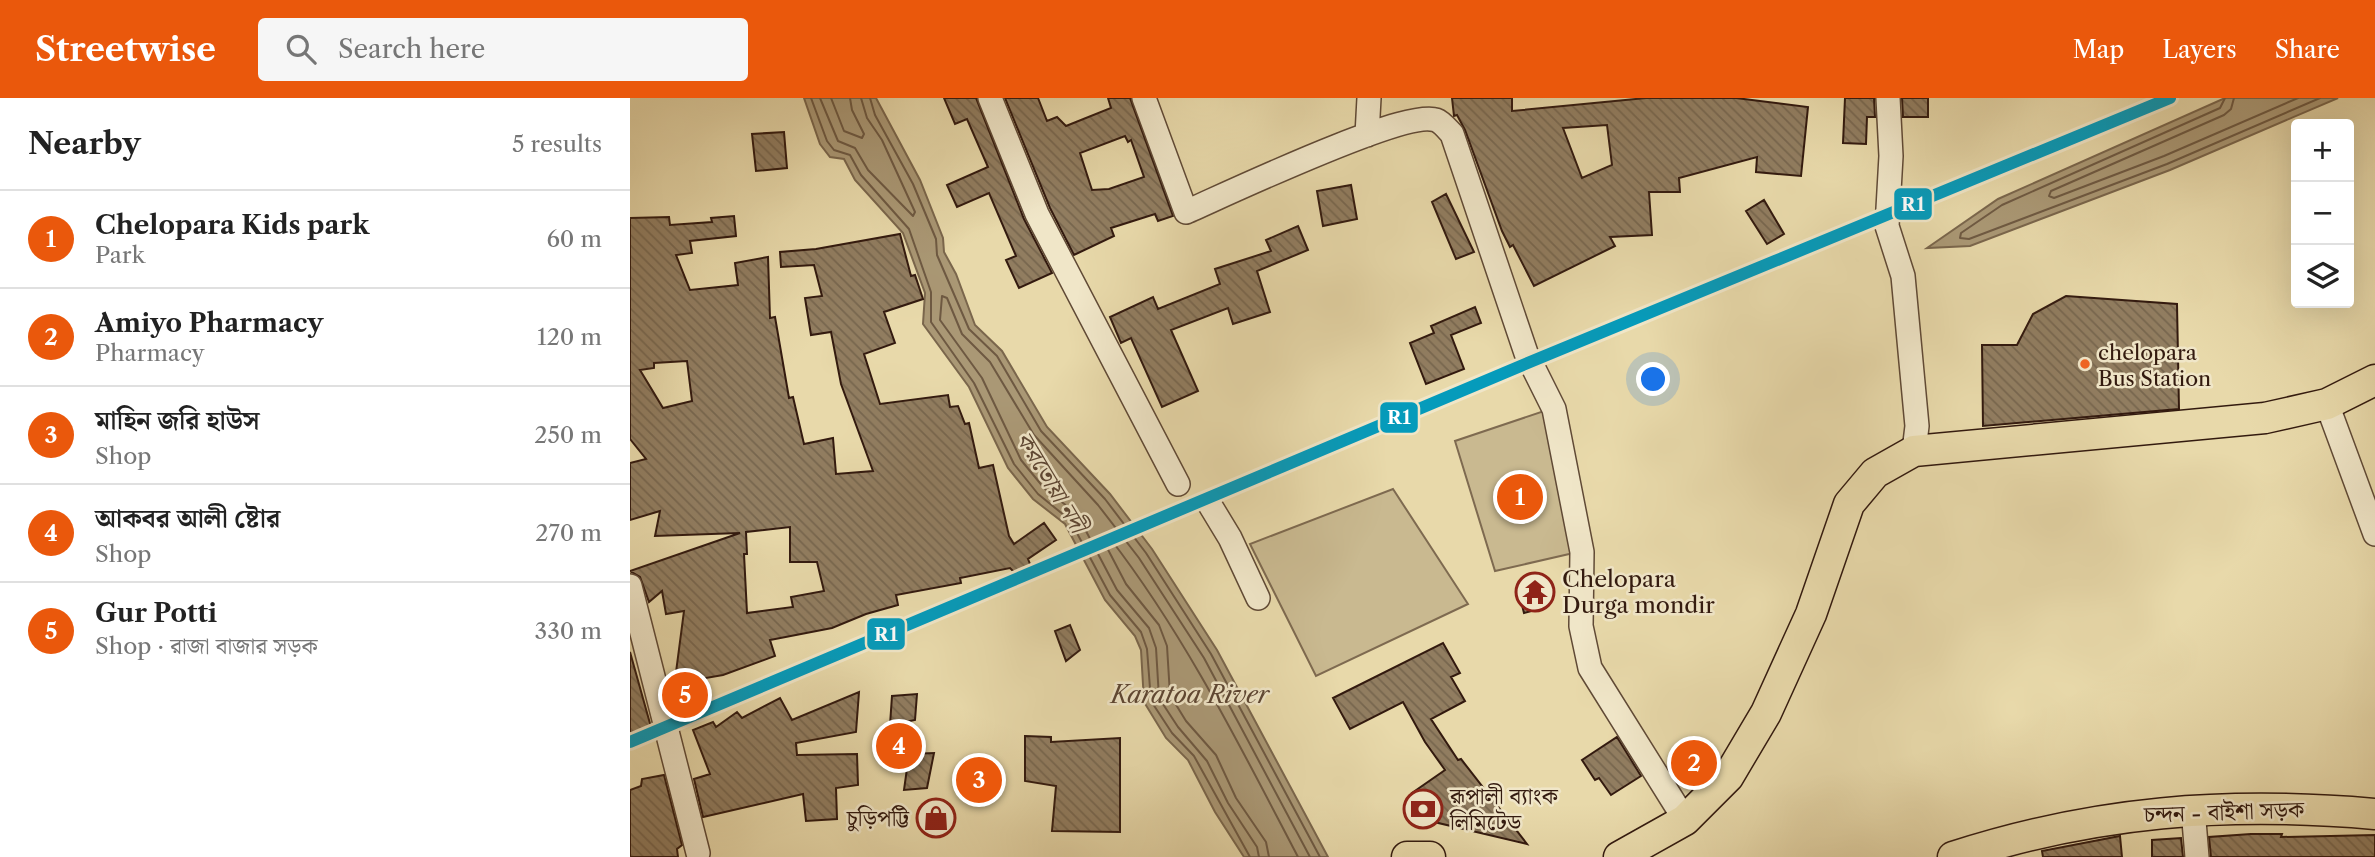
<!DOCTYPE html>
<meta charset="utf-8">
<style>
:root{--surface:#fff;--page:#f6f6f6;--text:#222;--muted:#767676;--line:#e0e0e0;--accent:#ea580c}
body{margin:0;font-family:"Libre Caslon Text","Noto Serif Bengali",serif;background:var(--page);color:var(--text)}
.controls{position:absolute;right:21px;top:21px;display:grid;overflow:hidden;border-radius:7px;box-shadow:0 7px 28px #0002}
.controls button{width:63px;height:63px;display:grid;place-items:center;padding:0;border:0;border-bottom:2px solid var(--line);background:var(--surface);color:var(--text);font:35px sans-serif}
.you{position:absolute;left:1024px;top:282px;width:24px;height:24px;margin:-18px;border:5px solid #fff;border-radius:50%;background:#1a73e8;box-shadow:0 0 0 10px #1a73e833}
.badge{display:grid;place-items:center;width:46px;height:46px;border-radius:50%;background:var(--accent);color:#fff;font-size:23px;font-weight:700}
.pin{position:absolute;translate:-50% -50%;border:4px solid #fff;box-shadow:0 2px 7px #0006}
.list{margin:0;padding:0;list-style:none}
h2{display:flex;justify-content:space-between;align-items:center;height:91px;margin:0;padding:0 28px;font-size:30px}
h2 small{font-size:23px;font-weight:400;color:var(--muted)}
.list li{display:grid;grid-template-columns:46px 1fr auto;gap:21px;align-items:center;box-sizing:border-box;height:98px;padding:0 28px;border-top:2px solid var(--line)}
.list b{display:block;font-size:26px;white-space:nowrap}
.list p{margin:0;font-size:23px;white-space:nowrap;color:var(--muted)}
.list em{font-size:23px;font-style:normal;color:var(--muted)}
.icon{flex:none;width:38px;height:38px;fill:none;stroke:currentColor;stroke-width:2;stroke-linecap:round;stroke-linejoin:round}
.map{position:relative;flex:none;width:1745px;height:759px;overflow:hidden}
header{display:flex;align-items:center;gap:42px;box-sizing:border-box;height:98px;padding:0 35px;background:var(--accent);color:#fff}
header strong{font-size:33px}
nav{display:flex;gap:38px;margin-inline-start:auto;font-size:24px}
.search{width:490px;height:63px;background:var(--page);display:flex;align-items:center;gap:18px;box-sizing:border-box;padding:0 24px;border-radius:7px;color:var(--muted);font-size:26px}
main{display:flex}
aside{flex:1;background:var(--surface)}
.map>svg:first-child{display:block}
.green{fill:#c9b990;stroke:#7e6a50;stroke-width:2}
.water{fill:#aa9875;stroke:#7a664c;stroke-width:2}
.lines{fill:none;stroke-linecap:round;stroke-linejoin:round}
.shore{stroke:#6e5942;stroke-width:2}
.building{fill:url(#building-back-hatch);stroke:#331a0f;stroke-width:2;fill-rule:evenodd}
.minor-casing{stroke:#604a36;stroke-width:26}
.major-casing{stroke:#331a0f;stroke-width:33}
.minor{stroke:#f0e6c8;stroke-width:23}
.major{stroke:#e8d9aa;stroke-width:30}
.rail-1-casing{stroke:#f0e6c8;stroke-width:18}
.rail-1{stroke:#059bbb;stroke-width:12}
.bus-dot{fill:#f26522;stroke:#f0e6c8;stroke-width:2.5}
.labels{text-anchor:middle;stroke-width:5;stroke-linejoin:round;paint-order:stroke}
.bus-label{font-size:21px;fill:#331a0f;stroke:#f0e6c8;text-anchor:start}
.poi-label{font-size:23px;fill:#331a0f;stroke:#f0e6c8;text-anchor:start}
.street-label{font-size:23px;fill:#331a0f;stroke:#f0e6c8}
.water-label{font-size:24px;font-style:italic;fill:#5d4633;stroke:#f0e6c8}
.line-badge{stroke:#f0e6c8;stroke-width:2.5}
.badge-label{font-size:19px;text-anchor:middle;font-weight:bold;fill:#fff}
</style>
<header>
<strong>Streetwise</strong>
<div class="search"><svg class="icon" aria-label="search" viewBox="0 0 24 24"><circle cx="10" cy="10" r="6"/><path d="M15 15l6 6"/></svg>Search here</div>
<nav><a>Map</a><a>Layers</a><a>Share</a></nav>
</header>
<main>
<aside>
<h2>Nearby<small>5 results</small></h2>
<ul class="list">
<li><span class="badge">1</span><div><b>Chelopara Kids park</b><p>Park</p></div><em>60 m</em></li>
<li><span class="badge">2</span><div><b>Amiyo Pharmacy</b><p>Pharmacy</p></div><em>120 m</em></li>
<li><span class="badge">3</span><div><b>মাহিন জরি হাউস</b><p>Shop</p></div><em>250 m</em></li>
<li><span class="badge">4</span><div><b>আকবর আলী ষ্টোর</b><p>Shop</p></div><em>270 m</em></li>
<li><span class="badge">5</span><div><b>Gur Potti</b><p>Shop · রাজা বাজার সড়ক</p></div><em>330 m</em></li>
</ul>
</aside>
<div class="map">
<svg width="1745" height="759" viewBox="0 0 1745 759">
<defs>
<pattern id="building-back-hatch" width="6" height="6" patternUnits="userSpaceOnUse" patternTransform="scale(1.75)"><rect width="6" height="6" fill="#917d60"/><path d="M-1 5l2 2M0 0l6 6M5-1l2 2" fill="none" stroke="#77664e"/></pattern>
</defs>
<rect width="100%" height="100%" fill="#e8d9aa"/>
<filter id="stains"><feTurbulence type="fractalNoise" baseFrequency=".00286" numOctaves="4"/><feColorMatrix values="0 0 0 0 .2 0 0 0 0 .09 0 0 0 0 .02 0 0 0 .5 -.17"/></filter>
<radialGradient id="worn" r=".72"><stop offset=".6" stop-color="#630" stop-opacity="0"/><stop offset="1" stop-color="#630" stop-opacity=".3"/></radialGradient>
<!-- green -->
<path class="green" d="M920,311l28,143 -83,19 -40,-130z
M763,391l75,115 -152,72 -66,-132z"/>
<!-- water -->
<path class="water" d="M174,0h72l44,82 23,58 1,14 12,22 19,51 27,26 45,76 63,67 42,55 65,101 111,207h-84l-29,-45 -27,-52 -22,-22 -22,-36 -3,-52 -6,-14 -30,-36 -40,-76 -32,-25 -25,-31 -39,-81 -46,-63 2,-31 -22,-60 -48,-53 -11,-21 -14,-2 -10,-13z
M1595,0h113l-168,72 -200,76 -43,2 71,-49z"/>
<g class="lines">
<!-- shore -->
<path class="shore" d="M181,0l16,43 7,9 16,5 11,20 48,54 22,63v30l43,61 40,81 24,30 32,26 40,75 31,37 6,17 4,52 21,32 22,23 56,101
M190,0l18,43 17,7 13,22 45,46 2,-4 -33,-72 -15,-22 -6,-20
M201,0l13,33 18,7 2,-4 -12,-24 -2,-12
M240,0l5,17 38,69 23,55 1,16 32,74 28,27 44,75 64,68 41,54 65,101 109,203
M1595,0l-5,10 -218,97 -41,28 -1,5 9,1 198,-75 153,-66
M1604,0l-3,11 -7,6 -173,76 -2,5 5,2 110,-42 134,-58
M629,759l-2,-10 -29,-44 -21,-42 -29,-34 -19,-29 -3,-50 -7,-20 -32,-38 -40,-76 -33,-26 -23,-28 -39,-82 -42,-58 2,-24 5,2 15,36 28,28 44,73 64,70 41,53 65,100 106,199
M639,759l-3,-15 -30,-44 -20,-43 -30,-34 -16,-26 -3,-49 -8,-21 -33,-41 -23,-44 2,-4 4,1c76,98 132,211 189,320"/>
</g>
<!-- building -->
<path class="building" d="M314,0h32l48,121 28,54 -33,15 -13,-28 10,-4 -27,-63 -32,14 -10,-22 41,-18 -21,-48 -12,5z
M375,0h33l9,23 10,-4 9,9 45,-18 -3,-10h22l43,118 -15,5 -3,-7 -44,14 3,8 -40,19 -24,-47zM495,38l3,6 3,-2 13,37 -35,12 -17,1 -12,-37z
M822,0h60v13l134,-13h90l72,9 -7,69 -45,-4 1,-15 -78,21 1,14h-31l3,43 -42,2 5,9 -81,40 -21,-41 -3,2 -8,-16 -37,-101 -8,-15 -3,1zM977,27l5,40 -30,13 -19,-50z
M1215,0h29l1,19h-8l-1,27 -23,-1z
M1272,0h26v19h-25z
M154,34l3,36 -31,3 -4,-37z
M721,87l6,34 -34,7 -6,-35z
M816,96l28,58 -18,7 -24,-57z
M1134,102l20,34 -17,10 -21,-33z
M104,118l2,20 -46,5 2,12 -16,2 14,35 48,-5 -3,-22 33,-6 2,61 5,-1 14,81 4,-1 11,47 29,-6 3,36 37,-3 -32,-87 -10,-52 -20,3 -6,-37 17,-2 -8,-31 -33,2 -1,-15 36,-3 84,-15 11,42 4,-1 8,24 -39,13 11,31 -31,11 16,50 68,-9 2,12 8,-1 7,18 4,-1 10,45 14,-3 16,71 5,8 30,-21 12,17 -28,19 4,10 -15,6 -7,-7 -50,10 1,5 -65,12 2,10 -32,9 -34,14 -62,12 5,16 -52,19 -29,5 -1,32 -15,5 -9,-36 6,-1 9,-69 -18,3 -4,-23 -13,11 -9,-25 -10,-6 110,-38 -85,3 5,-25 -30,9v-57l16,-4 -16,-20v-221l39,-1 1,8 42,-3 -1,-4zM57,263l5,40 -29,7 -23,-38 14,-2v-5zM160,429v35h27l7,29 -33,6 2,10 -46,6 -3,-59h3l-1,-22z
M668,128l10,24 -51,21 13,41 -37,12 -5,-16 -57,22 27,61 -36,16 -31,-69 -10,5 -11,-26 43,-20 5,12 62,-25 -5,-15 56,-18 -5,-11z
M1436,198l111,8 2,105 -196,17 -1,-81h35l16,-31z
M845,209l6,16 -30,12 13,34 -38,15 -16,-41 24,-10 -3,-7z
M908,491l5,19 -19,5 -5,-20z
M440,527l10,25 -14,11 -11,-30z
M813,545l17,30 -9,4 14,24 -34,18 27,41 3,-1 66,85 -97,-23 -18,-28 33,-23 -20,-28 -22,-40 -53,27 -17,-31z
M0,554l21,75 -21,6z
M229,594l-3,40 -60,11 1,12 60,-1 1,31 -22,3 1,31 -31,2 -3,-27 -100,23 -9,-38 16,-5 -17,-44 20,-8 3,5 21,-15 5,6 38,-20 12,22z
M287,596l-2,26 -25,5 2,-29z
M395,638l26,1v5l69,-4v94l-68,-1 4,-45 -31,-5z
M987,639l24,39 -30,19 -12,-17 -4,2 -13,-20z
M304,655l-7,35 -23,2 5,-36z
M34,677l18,70 -5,4 1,8h-48v-67l11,-4 1,-7z
M1621,736h31l-1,3 94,-2v22h-164l-2,-20z
M1490,738l2,21h-79l-1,-6z
M1551,740l2,19h-31v-17z"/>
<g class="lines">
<defs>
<path id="minor" d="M360,0l47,116 141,270
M514,0l42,114c39,-17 219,-103 250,-92 6,2 12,10 16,14l74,219 28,56 28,143 -1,74 9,42 95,152
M1258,0l3,58 -4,70 16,50 14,150 -3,25
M737,37l2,-37
M1697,306l48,130
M580,407l20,33 28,60
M0,488l68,267
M1563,711l4,48"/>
<path id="major" d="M777,759h23
M989,759l66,-37 43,-43 38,-64 45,-99 38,-110 26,-31 39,-22 351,-33 62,-14 48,-24
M1323,759c142,-46 274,-56 422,-43"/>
</defs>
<!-- minor casing -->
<use href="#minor" class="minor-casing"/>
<!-- major casing -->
<use href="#major" class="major-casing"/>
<!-- minor -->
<use href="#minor" class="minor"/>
<!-- major -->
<use href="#major" class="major"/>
<defs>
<path id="rail-1" d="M0,644l900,-380 640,-264"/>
</defs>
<!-- rail-1 casing -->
<use href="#rail-1" class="rail-1-casing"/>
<!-- rail-1 -->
<use href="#rail-1" class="rail-1"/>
</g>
<!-- icons -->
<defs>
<symbol id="temple-ring" viewBox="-11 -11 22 22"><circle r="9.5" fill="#f0e6c8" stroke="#8f2418" stroke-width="1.5"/><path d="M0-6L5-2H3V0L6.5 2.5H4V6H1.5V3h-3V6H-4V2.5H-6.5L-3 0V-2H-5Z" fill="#8f2418"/></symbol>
<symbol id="bank-ring" viewBox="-11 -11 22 22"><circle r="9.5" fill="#f0e6c8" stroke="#8f2418" stroke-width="1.5"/><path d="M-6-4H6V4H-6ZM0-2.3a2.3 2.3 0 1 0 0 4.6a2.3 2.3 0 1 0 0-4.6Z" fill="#8f2418"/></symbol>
<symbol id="shop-ring" viewBox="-11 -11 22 22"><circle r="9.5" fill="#f0e6c8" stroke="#8f2418" stroke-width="1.5"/><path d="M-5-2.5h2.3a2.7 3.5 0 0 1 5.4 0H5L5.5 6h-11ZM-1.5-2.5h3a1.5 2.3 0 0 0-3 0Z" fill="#8f2418"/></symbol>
</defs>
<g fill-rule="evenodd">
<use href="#temple-ring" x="883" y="472" width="44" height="44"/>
<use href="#bank-ring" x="771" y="689" width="44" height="44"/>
<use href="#shop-ring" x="284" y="698" width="44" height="44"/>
</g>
<!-- markers -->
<circle class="bus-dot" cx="1455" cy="266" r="6"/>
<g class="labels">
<!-- bus labels -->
<g class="bus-label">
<text x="1468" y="262">chelopara<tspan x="1468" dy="26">Bus Station</tspan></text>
</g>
<!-- poi labels -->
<g class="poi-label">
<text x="932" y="489">Chelopara<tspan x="932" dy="26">Durga mondir</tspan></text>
<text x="820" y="706">রূপালী ব্যাংক<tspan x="820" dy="26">লিমিটেড</tspan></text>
<text x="279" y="728" text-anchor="end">চুড়িপট্টি</text>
</g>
<!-- street labels -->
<g class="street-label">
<text transform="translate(1594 714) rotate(-2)" y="8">চন্দন - বাইশা সড়ক</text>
</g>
<!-- water labels -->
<g class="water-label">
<text transform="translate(421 384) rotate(59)" y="8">করতোয়া নদী</text>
<text x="560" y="605">Karatoa River</text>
</g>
</g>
<g class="line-badge">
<rect x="1263" y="89" width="40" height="34" rx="7" fill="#059bbb"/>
<rect x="749" y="303" width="40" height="33" rx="7" fill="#059bbb"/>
<rect x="236" y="519" width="40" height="34" rx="7" fill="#059bbb"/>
</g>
<g class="badge-label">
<text x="1283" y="113">R1</text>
<text x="769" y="326">R1</text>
<text x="256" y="543">R1</text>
</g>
<rect width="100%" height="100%" filter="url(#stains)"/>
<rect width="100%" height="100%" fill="url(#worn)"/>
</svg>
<div class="controls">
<button>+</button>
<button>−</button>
<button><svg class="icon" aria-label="layers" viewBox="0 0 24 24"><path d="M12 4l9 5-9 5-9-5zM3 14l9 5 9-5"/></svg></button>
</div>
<div class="you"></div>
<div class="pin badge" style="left:890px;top:399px">1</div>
<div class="pin badge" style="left:1064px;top:665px">2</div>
<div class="pin badge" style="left:349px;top:682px">3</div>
<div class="pin badge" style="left:269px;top:648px">4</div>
<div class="pin badge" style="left:55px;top:597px">5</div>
</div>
</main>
